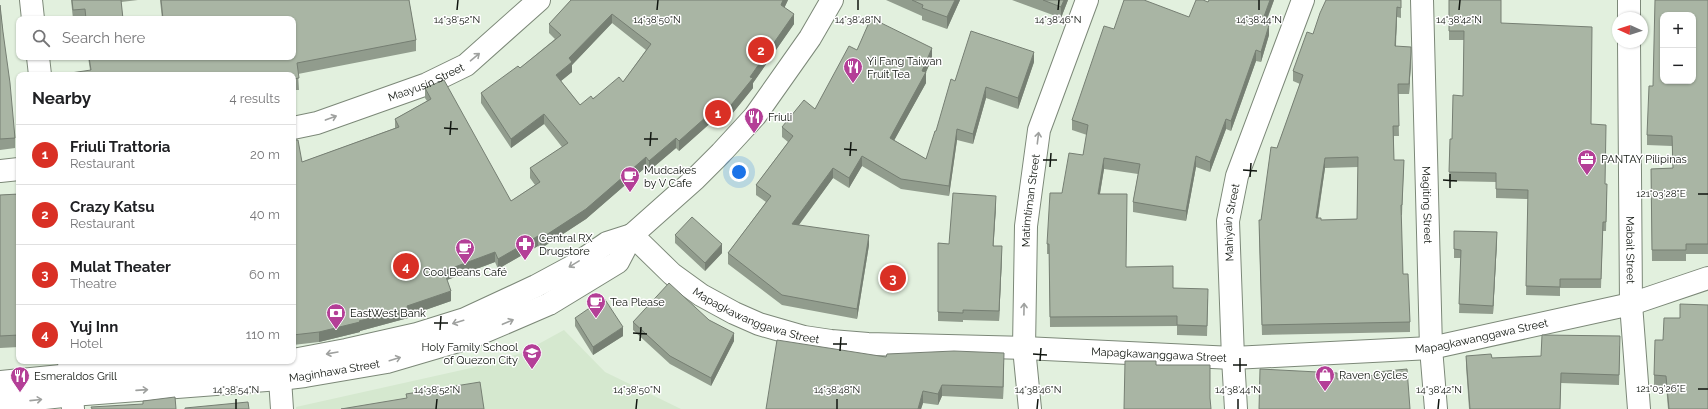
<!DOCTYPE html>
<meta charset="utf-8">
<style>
:root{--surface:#fff;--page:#f6f6f6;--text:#202124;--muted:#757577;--line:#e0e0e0;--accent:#d93025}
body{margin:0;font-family:Raleway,sans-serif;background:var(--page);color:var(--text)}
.controls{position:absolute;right:12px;top:12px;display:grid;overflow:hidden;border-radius:8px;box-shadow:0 1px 3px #0004}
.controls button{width:36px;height:36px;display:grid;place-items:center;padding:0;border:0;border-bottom:1px solid var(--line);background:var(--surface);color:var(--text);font:20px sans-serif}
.compass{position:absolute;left:1612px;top:12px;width:36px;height:36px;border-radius:50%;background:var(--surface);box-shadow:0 1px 3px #0004;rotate:273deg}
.you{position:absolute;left:739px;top:172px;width:14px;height:14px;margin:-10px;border:3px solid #fff;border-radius:50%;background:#1a73e8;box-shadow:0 0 0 6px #1a73e833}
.badge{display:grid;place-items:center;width:26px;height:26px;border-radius:50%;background:var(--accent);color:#fff;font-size:13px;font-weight:700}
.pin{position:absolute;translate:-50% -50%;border:2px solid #fff;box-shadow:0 1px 4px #0006}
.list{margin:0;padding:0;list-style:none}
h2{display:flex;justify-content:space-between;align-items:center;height:52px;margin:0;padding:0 16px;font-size:17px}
h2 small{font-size:13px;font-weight:400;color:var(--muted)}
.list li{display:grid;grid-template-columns:26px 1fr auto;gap:12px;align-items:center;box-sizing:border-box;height:60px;padding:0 16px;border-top:1px solid var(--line)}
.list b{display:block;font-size:15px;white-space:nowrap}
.list p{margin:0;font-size:13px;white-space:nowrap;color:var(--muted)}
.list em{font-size:13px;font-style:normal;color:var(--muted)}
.icon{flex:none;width:22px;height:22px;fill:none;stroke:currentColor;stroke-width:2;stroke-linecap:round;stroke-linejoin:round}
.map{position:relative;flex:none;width:1708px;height:409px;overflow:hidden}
.search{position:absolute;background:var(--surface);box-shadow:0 1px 3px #0004;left:16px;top:16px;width:280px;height:44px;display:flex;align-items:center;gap:10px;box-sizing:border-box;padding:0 14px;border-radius:8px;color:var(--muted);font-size:15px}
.panel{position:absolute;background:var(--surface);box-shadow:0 1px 3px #0004;left:16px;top:72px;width:280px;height:292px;border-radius:8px}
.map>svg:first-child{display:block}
.built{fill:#d5e8cf}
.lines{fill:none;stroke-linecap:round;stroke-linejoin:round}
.minor-casing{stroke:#7c8878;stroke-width:24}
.tertiary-casing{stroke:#7c8878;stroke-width:24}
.minor{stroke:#fff;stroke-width:22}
.tertiary{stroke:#fff;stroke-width:22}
.wall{fill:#919c8d;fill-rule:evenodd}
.shaded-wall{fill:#767f73}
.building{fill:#a9b5a4;stroke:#767f73;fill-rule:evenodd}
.oneway{stroke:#9fa19f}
.ticks{fill:none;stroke:#10150f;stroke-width:1.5}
.labels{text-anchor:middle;stroke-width:3;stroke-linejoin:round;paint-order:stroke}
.poi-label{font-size:11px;fill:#10150f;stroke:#fff;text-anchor:start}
.street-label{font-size:11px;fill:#10150f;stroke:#fff}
.ticks-label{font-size:10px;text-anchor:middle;fill:#10150f;stroke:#fff;stroke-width:3;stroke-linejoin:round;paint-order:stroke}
</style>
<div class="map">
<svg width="1708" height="409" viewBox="0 0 1708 409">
<rect width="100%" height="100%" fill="#e2f0de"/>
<!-- built -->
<path class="built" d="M564,330l41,42 76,37h-385v-2l175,-39 51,-15z"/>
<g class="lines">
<defs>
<g id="minor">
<path d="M31,0l2,19"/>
<path id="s1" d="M1422,0l9,348 5,61"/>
<path d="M1629,0v18"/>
<path id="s2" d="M1629,42l2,262 8,105"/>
<path d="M38,57l2,18"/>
<path id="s3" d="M293,128l24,-5 110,-39 39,-19 73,-65"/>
<path d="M0,171l19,-2"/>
<path d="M69,361l4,48"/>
<path d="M280,379l2,30"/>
<path id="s4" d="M1030,409l-6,-61 2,-122 13,-96 48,-130"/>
<path id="s5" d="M1236,409l-3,-51 -5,-137 9,-45 66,-176"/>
</g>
<g id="tertiary">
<path id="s6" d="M632,235l40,39 29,21 33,18 25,11 45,13 27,4 37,3 156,4 209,10 198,-10 200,-44 77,-26"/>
<path d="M293,360l53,-10 71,-16 48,-15 71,-33 39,-21 32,-22 25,-8"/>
<path d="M0,382l71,-7 31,-1 184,-13"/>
<path id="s7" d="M0,403l72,-8 208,-16 25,-3 82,-14 85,-25 77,-33 69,-42 14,-27 63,-56 26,-26 34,-37 55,-78 22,-38"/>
</g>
</defs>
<!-- minor casing -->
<use href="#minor" class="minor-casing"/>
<!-- tertiary casing -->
<use href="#tertiary" class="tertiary-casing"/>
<!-- minor -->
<use href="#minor" class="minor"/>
<!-- tertiary -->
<use href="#tertiary" class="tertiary"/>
</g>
<!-- wall -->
<path class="wall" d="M71,0h67l-17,2 2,17h-50z
M160,0h249l7,40v11l-118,23 1,16h-6v-15l-203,-5 -2,-13h205v-38h-131z
M571,0h217l-4,8 10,16 -41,59v5l-30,37 -8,-6 -36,32 -3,-3 -27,23 -3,-4 -60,52 -46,30 -2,-3 -40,23 -3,-7 -48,18 4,21 -43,15v2l-48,13v1l-41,10 -26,3v-205l9,22 93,-34v-9l32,-18 -2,-3v-10l86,113 24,-16 -5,-7v-10l32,-21 -18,-23 -33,24 -30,-45v-10l39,-25 35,-29 -6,-6v-9zM612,23l34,27 -23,32 -43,23 -19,-24 11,-9v-7z
M886,0h74l-13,29 -25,-9v-4z
M1012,0h56l-7,18z
M1209,0h65l-8,23 3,12 -8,27 -5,-1 -25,70 -5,-2 -16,43 -14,-5 -10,54 -53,-9v-10l5,-28 -34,-5 -4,25 26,73 47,21 35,11 -1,37 -30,-1v-9l-127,1 -1,-73h-2v-10l15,-51 21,-38 4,-20 -15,-5v-10l42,-91 75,-12 19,-15z
M1401,0v18l-4,-1 -1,29 15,16 -2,32h-11l1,42h-5v24h10l-2,55h-1l2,59 7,48v10l-148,3 -3,-105 2,-10 16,-72 23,-64 -7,-3v-10l20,-37zM1358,167l-1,52 -36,1 -3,-2 7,-50z
M1449,0l52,23 90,101 16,69 -1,38h-3l-2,57h-41v8l-34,-1 2,-96 -32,-1v-16l-47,-1 1,-42h2l11,-43 1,-56h-15z
M1708,0v254h-22v7h-34l-1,-92 22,-1 -1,-22 -25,-1v-10l6,-49z
M0,5l3,27 12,106v10l-15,2z
M857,50l75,9 -6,13v11l-32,57 32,19 29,-78 79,-19 -16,47 -32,-11 -13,46 -16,-4 -8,56 -48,-7 -39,-23 -13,22 -16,-10 -34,47 70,20 -12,74 -75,-14 -54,-41v-11l38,-51 -10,-7v-10l32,-43 -6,-5v-10l33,-18z
M19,194v153l-19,1v-153z
M996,206l-3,40 9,10 -3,65 -36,-1v2l-25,-1v-78l11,1z
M1454,231l43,10 -4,73 -34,-1 2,-55h-7z
M675,235l47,18 -17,18 -30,-28z
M575,318l48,18 -30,19 -18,-29z
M709,320l25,21 -23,45 -41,-22 -37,-34v-8z
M1663,340l45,69h-40l-2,-23 -12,-1v-10z
M1620,346l-1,39 -58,-2 -1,26h-91l-3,-43v-10l26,2 49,-2z
M886,357l118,7 -1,35 -61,-3 -4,9 -15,-2 -2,6h-155z"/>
<!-- shaded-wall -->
<path class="shaded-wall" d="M783,0h5l-7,15v-10z
M955,0h5l-13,29v-12z
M1064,0h4l-7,18v-11z
M1270,0h4l-12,32v-10z
M1397,7v10l-2,39v-10z
M612,14v9l-40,42v7l-16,13v-10l13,-17z
M794,14v10l-41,59v5l-30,37v-10z
M1269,25v10l-8,27v-10z
M932,48v11l-6,13v11l-36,65v-10z
M1256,50v11l-25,70v-10z
M1034,52v10l-16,47v-11z
M1411,52v10l-2,32v-10z
M986,87v11l-13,46v-10z
M715,109v10l-36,32v-10z
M544,114v10l-33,24v-9z
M1226,119v10l-16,43v-10z
M957,129v11l-8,56v-10z
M676,138v10l-27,23v-10z
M862,156v10l-13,22v-10z
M1196,156v11l-10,54v-10z
M646,157v10l-60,52 -46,30v-10z
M1104,158v11l-6,35v-10z
M1325,158v10l-9,60v-10z
M833,168v10l-41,56v-10z
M996,196v10l-3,49v-9z
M1497,232v9l-4,73v-8z
M869,235v10l-12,74v-10z
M538,236v10l-40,23v-10z
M722,244v9l-17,18v-8z
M1002,246v10l-3,65v-10z
M495,252v10l-51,19v-10z
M451,291v10l-43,15v2l-48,13v1l-41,10v-10l40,-11 48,-15z
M623,327v9l-30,19v-8z
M734,333v8l-23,45v-8z
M1004,353v11l-1,35v-12z
M942,385v11l-4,9v-11z
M923,391v12l-2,6h-3z"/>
<!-- building -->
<path class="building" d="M72,0h49l2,19h-37l-1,-10 -12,1z
M161,0h248l7,40 -119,23 2,15 -6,1v-4h-236l34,-5 -2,-13h204v-38h-130z
M571,0h212l-2,5 13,9 -44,63 3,1 -30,37 -8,-6 -36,32 -3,-3 -27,23 -3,-4 -60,52 -46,30 -2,-3 -40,23 -3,-7 -51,19 7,20 -44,15 1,2 -49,13 1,1 -41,10 -26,3v-195h5l4,22 97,-35 -4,-8 36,-20 -6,-11 19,-8 67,121 29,-19 -10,-14 38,-25 -24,-29 -33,25 -30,-46 37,-27 2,2 41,-33 -12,-11zM612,14l39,30 -28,38 -4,-5 -26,22 -2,-3 -11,9 -24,-30 16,-13 -3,-4z
M912,0h43l-8,17 -25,-9 1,-3z
M1043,0h21l-3,7z
M1124,0h20l45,17 7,-17h7l5,2 1,-2h61l-8,22 7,3 -8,27 -5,-2 -25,71 -5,-2 -16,43 -14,-6 -10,55 -53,-9 7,-38 -36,-6 -6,36h29l-1,73 47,-1v22l35,1 -1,37 -30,-1v-9l-127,1 -1,-73h-2l3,-51h12l7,-40 14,2 5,-30 -16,-5 32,-94 10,3z
M1326,0h75v8l-4,-1 -2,39 16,1v5l-2,32h-11l1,42h-6l1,34h10l-2,45h-1l2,69h5l2,48 -148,3 -3,-105h2l10,-73 6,1 26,-73 -10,-4 14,-39 6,2 7,-21zM1358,157l-1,62 -36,1v-2h-5l9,-60z
M1449,0h52v23l91,4 -1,97 15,1 -1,59h2l-1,38h-3l-2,57h-41v8l-34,-1 2,-96 -32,-1v-16l-47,-1 1,-33h2l1,-44 10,1 1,-65h-15z
M1655,0h53v244h-22v6h-34l-1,-81 22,-1 -1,-32 -25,-1 2,-49h4zM1663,15h30v66h-30z
M0,5l3,27 7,51 5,55 -15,1z
M871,18l61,30 -10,23 4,1 -36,66 36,21 9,-28h1l15,-52 4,2 16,-50 63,21 -16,46 -32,-11 -13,47 -16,-5 -8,57 -48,-7 -39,-23 -13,22 -16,-10 -41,56 77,11 -12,74 -75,-14 -54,-42 43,-57 -15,-11 37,-49 -11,-9 22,-27 11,9 34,-63 8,4z
M953,193l43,3 -3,50h9l-3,65 -36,-1v3l-25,-1v-69l11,1z
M19,194v141l-19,1v-141z
M692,217l30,27 -17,19 -30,-28z
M1454,231l43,1 -4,74 -34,-2 2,-54 -7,-1z
M669,283l40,37 25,13 -23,45 -41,-22 -37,-34z
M604,298l19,29 -30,20 -18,-29z
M1680,304l28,1v104h-39l-3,-33 -12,-1 1,-35h8l1,-22h16z
M1542,335l78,1 -1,39 -58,-2 -1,36h-90l-4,-53 25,-2 1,4 49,-2z
M777,340l109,17 1,-3 67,-3 50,2 -1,34 -61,-2 -4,9 -15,-3 -5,18h-152z
M1125,361h31v4h54v33l1,11h-87z
M1260,369l77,4v6l41,-4 -1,-3 30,-3 3,40h-151z
M480,382l4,27h-143l66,-11 -1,-4z
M175,397l1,12h-84l-1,-2 52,-3v-3z
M248,402l1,7h-64v-1z"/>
<!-- one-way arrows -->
<defs><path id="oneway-shaft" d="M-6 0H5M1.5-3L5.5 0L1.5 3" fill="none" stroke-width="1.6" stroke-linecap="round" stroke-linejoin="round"/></defs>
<g class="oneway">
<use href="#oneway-shaft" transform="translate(475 57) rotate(-40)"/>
<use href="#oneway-shaft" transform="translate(331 118) rotate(-20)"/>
<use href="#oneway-shaft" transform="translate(1038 138) rotate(-83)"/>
<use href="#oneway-shaft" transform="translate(574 264) rotate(149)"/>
<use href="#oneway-shaft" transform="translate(1024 309) rotate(-89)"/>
<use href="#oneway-shaft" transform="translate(458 322) rotate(163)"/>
<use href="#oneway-shaft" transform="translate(508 322) rotate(-23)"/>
<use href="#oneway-shaft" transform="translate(332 353) rotate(170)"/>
<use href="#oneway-shaft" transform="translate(395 359) rotate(-17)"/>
<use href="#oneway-shaft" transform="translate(142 390) rotate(-4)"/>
<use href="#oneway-shaft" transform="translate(36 400) rotate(-6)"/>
</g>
<!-- ticks -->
<path class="ticks" d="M457,10l1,-10M657,10l1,-10M858,10v-10M1058,10l1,-10M1259,10v-10M1459,10l1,-10M444,128l14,1M450,135l1,-14M644,139h14M650,146l1,-14M844,149l13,1M850,156l1,-14M1043,160h14M1050,167l1,-14M1243,170l14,1M1250,177l1,-14M1443,180l14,1M1450,188v-14M1698,194h10M434,323h14M440,330l1,-14M633,333l14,1M640,341l1,-14M833,344h14M840,351l1,-14M1033,354l14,1M1040,361l1,-13M1233,365h14M1240,372v-14M1698,389h10M236,409v-10M436,409l1,-10M636,409l1,-10M837,409v-10M1037,409l1,-10M1238,409v-10M1438,409l1,-10"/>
<!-- icons -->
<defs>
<symbol id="restaurant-pin" viewBox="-11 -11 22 30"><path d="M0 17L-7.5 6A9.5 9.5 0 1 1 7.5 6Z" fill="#b43f97" stroke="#fff"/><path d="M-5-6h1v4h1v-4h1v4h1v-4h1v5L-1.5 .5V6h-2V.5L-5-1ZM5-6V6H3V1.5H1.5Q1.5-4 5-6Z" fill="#fff"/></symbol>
<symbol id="office-pin" viewBox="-11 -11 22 30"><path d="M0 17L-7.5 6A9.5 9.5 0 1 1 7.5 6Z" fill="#b43f97" stroke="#fff"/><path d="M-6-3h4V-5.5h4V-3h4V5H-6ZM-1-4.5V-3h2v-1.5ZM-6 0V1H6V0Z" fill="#fff"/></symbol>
<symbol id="cafe-pin" viewBox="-11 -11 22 30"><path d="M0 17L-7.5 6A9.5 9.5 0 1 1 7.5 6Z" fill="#b43f97" stroke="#fff"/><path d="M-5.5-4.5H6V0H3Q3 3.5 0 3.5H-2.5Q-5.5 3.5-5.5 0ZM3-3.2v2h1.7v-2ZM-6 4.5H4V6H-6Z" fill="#fff"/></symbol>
<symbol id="pharmacy-pin" viewBox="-11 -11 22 30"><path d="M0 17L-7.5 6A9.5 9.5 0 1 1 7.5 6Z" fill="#b43f97" stroke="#fff"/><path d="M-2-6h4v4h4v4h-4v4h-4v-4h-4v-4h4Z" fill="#fff"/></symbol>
<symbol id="bank-pin" viewBox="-11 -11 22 30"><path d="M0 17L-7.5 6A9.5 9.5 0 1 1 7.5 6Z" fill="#b43f97" stroke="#fff"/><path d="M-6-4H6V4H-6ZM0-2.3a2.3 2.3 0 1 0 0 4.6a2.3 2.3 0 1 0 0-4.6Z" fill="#fff"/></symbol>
<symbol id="school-pin" viewBox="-11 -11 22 30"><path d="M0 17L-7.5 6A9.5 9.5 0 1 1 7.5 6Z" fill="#b43f97" stroke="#fff"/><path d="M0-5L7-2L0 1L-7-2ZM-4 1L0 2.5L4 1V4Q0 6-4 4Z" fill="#fff"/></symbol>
<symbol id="shop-pin" viewBox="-11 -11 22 30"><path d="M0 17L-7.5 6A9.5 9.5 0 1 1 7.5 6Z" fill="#b43f97" stroke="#fff"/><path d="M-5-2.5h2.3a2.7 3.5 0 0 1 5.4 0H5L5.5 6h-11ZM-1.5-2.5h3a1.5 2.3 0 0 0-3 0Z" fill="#fff"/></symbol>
</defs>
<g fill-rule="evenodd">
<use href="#restaurant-pin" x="842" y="56" width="22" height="30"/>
<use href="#restaurant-pin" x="743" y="106" width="22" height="30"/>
<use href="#office-pin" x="1576" y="148" width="22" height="30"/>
<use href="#cafe-pin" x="619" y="165" width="22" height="30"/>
<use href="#pharmacy-pin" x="514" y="233" width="22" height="30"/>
<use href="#cafe-pin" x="454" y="237" width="22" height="30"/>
<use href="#cafe-pin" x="585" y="291" width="22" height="30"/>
<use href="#bank-pin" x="325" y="302" width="22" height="30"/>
<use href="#school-pin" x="521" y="342" width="22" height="30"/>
<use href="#shop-pin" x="1314" y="364" width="22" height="30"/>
<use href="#restaurant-pin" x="9" y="365" width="22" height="30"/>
</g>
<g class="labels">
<!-- poi labels -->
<g class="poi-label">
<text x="867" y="65">Yi Fang Taiwan<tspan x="867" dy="13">Fruit Tea</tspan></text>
<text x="768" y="121">Friuli</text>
<text x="1601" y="163">PANTAY Pilipinas</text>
<text x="644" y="174">Mudcakes<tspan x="644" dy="13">by V Cafe</tspan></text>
<text x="539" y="242">Central RX<tspan x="539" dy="13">Drugstore</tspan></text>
<text x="465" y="276" text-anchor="middle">Cool Beans Café</text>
<text x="610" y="306">Tea Please</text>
<text x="350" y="317">EastWest Bank</text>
<text x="518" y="351" text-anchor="end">Holy Family School<tspan x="518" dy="13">of Quezon City</tspan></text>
<text x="1339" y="379">Raven Cycles</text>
<text x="34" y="380">Esmeraldos Grill</text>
</g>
<!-- street labels -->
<g class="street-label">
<text dy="4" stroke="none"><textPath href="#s3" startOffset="141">Maayusin Street</textPath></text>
<text dy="4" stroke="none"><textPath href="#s4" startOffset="209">Matimtiman Street</textPath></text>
<text dy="4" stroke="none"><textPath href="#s1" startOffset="205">Magiting Street</textPath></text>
<text dy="4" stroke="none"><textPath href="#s5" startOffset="187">Mahiyain Street</textPath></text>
<text dy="4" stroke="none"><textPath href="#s2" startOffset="208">Mabait Street</textPath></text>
<text dy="4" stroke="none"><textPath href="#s6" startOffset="151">Mapagkawanggawa Street</textPath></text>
<text dy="4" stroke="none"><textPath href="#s6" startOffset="883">Mapagkawanggawa Street</textPath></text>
<text dy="4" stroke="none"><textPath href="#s6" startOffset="559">Mapagkawanggawa Street</textPath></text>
<text dy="4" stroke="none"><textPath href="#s7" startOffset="336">Maginhawa Street</textPath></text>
</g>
</g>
<g class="ticks-label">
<text x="457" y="23">14°38'52"N</text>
<text x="657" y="23">14°38'50"N</text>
<text x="858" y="23">14°38'48"N</text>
<text x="1058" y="23">14°38'46"N</text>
<text x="1259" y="23">14°38'44"N</text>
<text x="1459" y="23">14°38'42"N</text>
<text x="1661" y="197">121°03'28"E</text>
<text x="1661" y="392">121°03'26"E</text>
<text x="236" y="393">14°38'54"N</text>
<text x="437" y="393">14°38'52"N</text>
<text x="637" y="393">14°38'50"N</text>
<text x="837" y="393">14°38'48"N</text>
<text x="1038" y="393">14°38'46"N</text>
<text x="1238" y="393">14°38'44"N</text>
<text x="1439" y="393">14°38'42"N</text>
</g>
</svg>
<div class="controls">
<button>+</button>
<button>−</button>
</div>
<svg class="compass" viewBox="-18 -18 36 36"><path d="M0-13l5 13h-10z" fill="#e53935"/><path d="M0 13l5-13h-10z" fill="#757577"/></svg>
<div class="you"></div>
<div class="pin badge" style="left:718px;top:113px">1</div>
<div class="pin badge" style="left:761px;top:50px">2</div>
<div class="pin badge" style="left:893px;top:278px">3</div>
<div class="pin badge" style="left:406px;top:266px">4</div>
<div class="search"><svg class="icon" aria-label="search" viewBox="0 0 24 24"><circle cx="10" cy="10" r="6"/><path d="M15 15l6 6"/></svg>Search here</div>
<section class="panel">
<h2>Nearby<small>4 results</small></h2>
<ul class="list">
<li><span class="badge">1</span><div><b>Friuli Trattoria</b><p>Restaurant</p></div><em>20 m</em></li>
<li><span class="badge">2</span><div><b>Crazy Katsu</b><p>Restaurant</p></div><em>40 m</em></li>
<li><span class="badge">3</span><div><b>Mulat Theater</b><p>Theatre</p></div><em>60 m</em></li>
<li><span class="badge">4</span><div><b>Yuj Inn</b><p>Hotel</p></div><em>110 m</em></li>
</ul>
</section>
</div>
